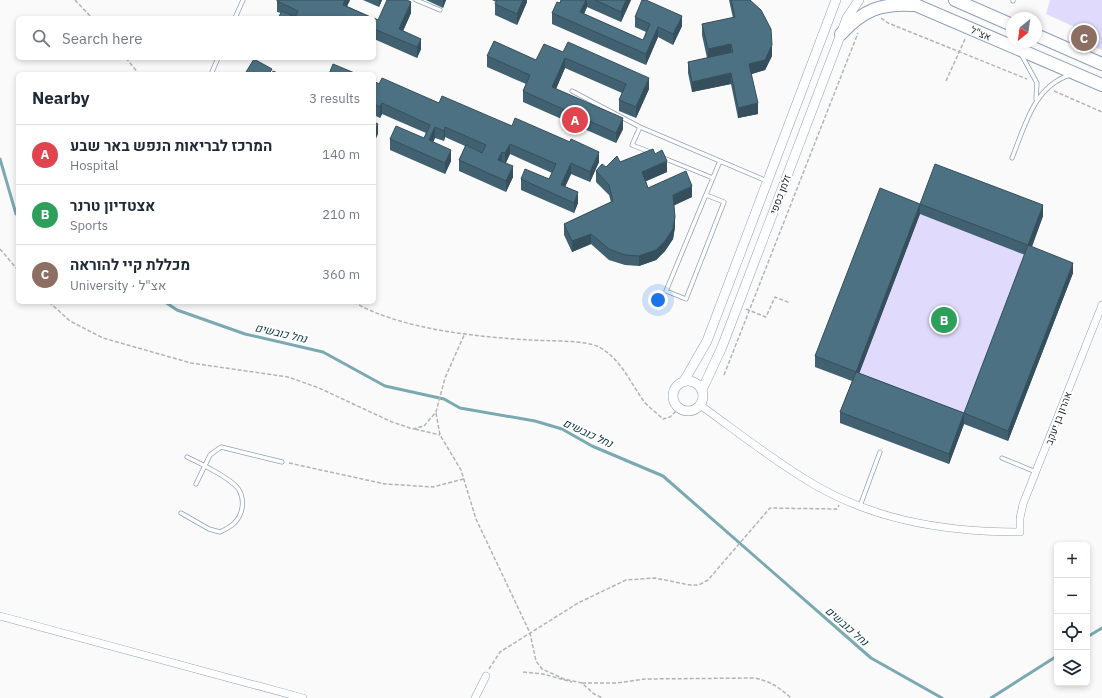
<!DOCTYPE html>
<meta charset="utf-8">
<style>
:root{--surface:#fff;--page:#f2f2f3;--text:#1f2937;--muted:#747a83;--line:#e0e1e3;--accent:#2b6f3a}
body{margin:0;font-family:"IBM Plex Sans",Heebo,sans-serif;background:var(--page);color:var(--text)}
.controls{position:absolute;right:12px;bottom:12px;display:grid;overflow:hidden;border-radius:6px;box-shadow:0 2px 6px #0003}
.controls button{width:36px;height:36px;display:grid;place-items:center;padding:0;border:0;border-bottom:1px solid var(--line);background:var(--surface);color:var(--text);font:20px sans-serif}
.compass{position:absolute;left:1006px;top:12px;width:36px;height:36px;border-radius:50%;background:var(--surface);box-shadow:0 2px 6px #0003;rotate:209deg}
.you{position:absolute;left:658px;top:300px;width:14px;height:14px;margin:-10px;border:3px solid #fff;border-radius:50%;background:#1a73e8;box-shadow:0 0 0 6px #1a73e833}
.badge{display:grid;place-items:center;width:26px;height:26px;border-radius:50%;background:var(--accent);color:#fff;font-size:13px;font-weight:700}
.pin{position:absolute;translate:-50% -50%;border:2px solid #fff;box-shadow:0 1px 4px #0006}
.list{margin:0;padding:0;list-style:none}
h2{display:flex;justify-content:space-between;align-items:center;height:52px;margin:0;padding:0 16px;font-size:17px}
h2 small{font-size:13px;font-weight:400;color:var(--muted)}
.list li{display:grid;grid-template-columns:26px 1fr auto;gap:12px;align-items:center;box-sizing:border-box;height:60px;padding:0 16px;border-top:1px solid var(--line)}
.list b{display:block;font-size:15px;white-space:nowrap}
.list p{margin:0;font-size:13px;white-space:nowrap;color:var(--muted)}
.list em{font-size:13px;font-style:normal;color:var(--muted)}
.icon{flex:none;width:22px;height:22px;fill:none;stroke:currentColor;stroke-width:2;stroke-linecap:round;stroke-linejoin:round}
.map{position:relative;flex:none;width:1102px;height:698px;overflow:hidden}
.search{position:absolute;background:var(--surface);box-shadow:0 2px 6px #0003;left:16px;top:16px;width:360px;height:44px;display:flex;align-items:center;gap:10px;box-sizing:border-box;padding:0 14px;border-radius:6px;color:var(--muted);font-size:15px}
.panel{position:absolute;background:var(--surface);box-shadow:0 2px 6px #0003;left:16px;top:72px;width:360px;height:232px;border-radius:6px}
.map>svg:first-child{display:block}
.green{fill:#e0dafc}
.lines{fill:none;stroke-linecap:round;stroke-linejoin:round}
.stream{stroke:#7ba9b2;stroke-width:3}
.service-casing{stroke:#8fa1b7;stroke-width:5}
.minor-casing{stroke:#8fa1b7;stroke-width:8}
.tertiary-casing{stroke:#8fa1b7;stroke-width:10}
.primary-casing{stroke:#8fa1b7;stroke-width:14}
.path{stroke:#b1b4b6;stroke-width:1.5;stroke-dasharray:4 2;stroke-linecap:butt}
.service{stroke:#fff;stroke-width:3.5}
.minor{stroke:#fff;stroke-width:7}
.tertiary{stroke:#fff;stroke-width:9}
.primary{stroke:#fff;stroke-width:12}
.wall{fill:#416171}
.shaded-wall{fill:#354f5c}
.building{fill:#4c7183;stroke:#354f5c}
.labels{text-anchor:middle;stroke-width:3.5;stroke-linejoin:round;paint-order:stroke}
.street-label{font-size:10px;fill:#171e26;stroke:#fff}
.water-label{font-size:11px;font-style:italic;fill:#06353c;stroke:#fff}
</style>
<div class="map">
<svg width="1102" height="698" viewBox="0 0 1102 698">
<rect width="100%" height="100%" fill="#fafafa"/>
<!-- green -->
<path class="green" d="M1050,0h52v50l-31,-13 6,-9 -31,-14z
M935,175l108,41 -15,40 45,17 -65,168 -44,-17 -15,40 -109,-41 16,-41 -41,-15 65,-168 40,15z"/>
<g class="lines">
<!-- stream -->
<path class="stream" d="M0,159l16,55 2,1
M165,302l12,8 68,24 78,18 62,34 59,13 16,9 75,13 27,8 30,17 71,30 208,182 71,40
M1087,637l15,-9
M991,698l66,-42"/>
<defs>
<path id="service" d="M416,0l24,10
M1013,1v-1
M235,18l8,-18
M1021,54l16,29 -1,16
M212,72l6,-14
M572,91l68,36 127,54
M640,127l-8,18 18,7
M661,157l52,21
M1012,158c13,-32 22,-72 58,-83
M706,195l18,7 -38,97 -20,-8 54,-130
M1002,458l34,14
M196,484l14,-29 11,-8 61,15
M860,506l20,-54
M181,513l28,16 11,3c11,-5 20,-11 22,-24 1,-6 0,-13 -3,-18 -5,-10 -41,-28 -52,-33"/>
<path id="minor" d="M700,405c32,23 64,48 97,69 67,45 144,58 223,58v-14l3,-14 79,-199
M0,616l303,82
M475,698l11,-22"/>
<path id="tertiary" d="M673 396a15 15 0 1 1 30 0a15 15 0 1 1-30 0Z
M684,381l23,-40 129,-341
M702,390l20,-43 125,-329 12,-18"/>
<path id="primary" d="M904,0l198,85
M955,0l57,25
M841,34c22,-24 40,-31 72,-29
M1036,35l66,29"/>
</defs>
<!-- service casing -->
<use href="#service" class="service-casing"/>
<!-- minor casing -->
<use href="#minor" class="minor-casing"/>
<!-- tertiary casing -->
<use href="#tertiary" class="tertiary-casing"/>
<!-- primary casing -->
<use href="#primary" class="primary-casing"/>
<!-- path -->
<path class="path" d="M75,0l17,18
M881,18l7,5 139,56
M126,58l13,16
M946,81l20,-44
M1054,91l48,21
M0,249l18,21
M49,302l21,19 33,17 88,25 97,14 31,11 73,34 21,7 11,-3 12,-14 9,-34 20,-45
M354,302c45,27 123,35 176,38 16,1 56,0 69,7 21,11 31,35 44,53 5,7 14,13 20,19l7,-2 9,-9
M746,309l20,8 9,-20 15,6
M724,375l134,-342
M436,413l4,22 21,35 15,49 54,114 6,28 6,8 22,10 18,4 12,11 9,4
M415,429l25,6
M289,463l96,21 48,3 31,-8
M489,669l11,-17 78,-49 48,-23 29,-2 35,7h9l9,-5 62,-72 67,1 2,-4
M523,672l20,2 29,8
M582,683h35l28,-4 109,-1c16,3 25,9 37,20"/>
<!-- service -->
<use href="#service" class="service"/>
<!-- minor -->
<use href="#minor" class="minor"/>
<!-- tertiary -->
<use href="#tertiary" class="tertiary"/>
<!-- primary -->
<use href="#primary" class="primary"/>
</g>
<!-- wall -->
<path class="wall" d="M350,0l-3,6 26,12h-95l3,-5 -4,-1v-11z
M363,0h19l-3,7z
M426,0h20l-3,8z
M492,0h35v2l-10,23 -22,-10v-11l1,-2z
M561,0h70l-10,22 -34,-15 -3,7 59,26 3,-8 -11,-5v-10l47,9 -9,19 -15,-8 -12,28 -94,-41v-11l8,-10z
M729,0h21l22,56 -7,14 -14,4 7,40 -20,4 -7,-34 -39,8 -4,-19v-11l19,-4 -5,-23v-11l31,-6z
M411,13l-8,18 18,18 -4,9 -43,-19v-21l4,2z
M563,52l86,37 -13,29 -17,-7v-11l3,-7 -57,-25 -9,21 67,40 -7,14 -93,-41v-11l3,-7 -39,-17v-11l49,4z
M374,81l5,3 133,42 87,36 -9,20 -19,-8 -6,13 13,16 -4,10 -53,-23v-11h28l3,-6 -42,-19 -4,9 7,14 -7,15 -47,-21v-11l6,-14 -20,-9 -1,4 -9,-3 -2,4 18,19 -6,13 -55,-24v-11l34,-1 2,-5 -44,-19 -2,4 -6,-3z
M655,154l12,18 -21,9 2,7 44,9 -18,8 1,22 -2,12 -8,12 -9,9 -17,6 -14,-1 -16,-5 -18,-16 -19,8 -8,-17v-11l47,-22 -2,-7 -13,-13v-11l10,-4 14,-5z
M920,204l123,12 -11,31 41,26 -65,168 -44,-17 -15,40 -109,-41v-11l12,-31 -37,-14v-11l105,-142 -61,159 105,40 61,-158 -105,-41z"/>
<!-- shaded-wall -->
<path class="shaded-wall" d="M345,0h5l-7,15v-10z
M379,0h3l-3,7z
M443,0h3l-3,8z
M523,0h4v2l-10,23v-11z
M586,0h1v7l-7,16v-11z
M626,0h5l-10,22v-10z
M411,2v11l-12,27v-11z
M682,16v10l-9,19v-11z
M658,27v10l-12,28v-11z
M421,39v10l-4,9v-11z
M731,44v11l-23,5v-11z
M772,45v11l-7,14 -16,5v-11z
M565,58v10l-13,30v-11z
M731,73v11l-39,8v-10z
M649,78v11l-13,29v-11z
M382,103v11l-2,4v-11z
M758,103v11l-20,4v-10z
M623,118v11l-7,14v-10z
M378,124v10l-4,9v-11z
M435,127v11l-6,13v-11z
M445,127v10l-1,4v-10z
M510,144v10l-5,10v-11z
M451,150v11l-6,13v-11z
M502,152v10l-4,-2z
M599,152v10l-9,20v-10z
M667,161v11l-25,11v-11z
M571,163v11l-10,22v-11z
M513,166v11l-7,15v-11z
M692,186v11l-19,9v-11z
M578,192v11l-4,10v-10z
M920,204v10l-64,168v-10z
M1043,205v11l-15,40v-11z
M675,217v10l-2,12 -8,12 -9,9 -17,6v-10z
M591,234v10l-19,8v-11z
M1073,263v10l-65,168v-10z
M964,413v11l-15,40v-10z"/>
<!-- building -->
<path class="building" d="M277,0h68l-2,5 30,13h-57l-3,-1 -1,1h-34l4,-7 13,6 3,-6 -21,-10z
M387,0h20l4,2 -12,27 22,10 -4,8 -43,-18v-11l4,2z
M497,0h26l-6,14 -22,-10z
M561,0h25l-6,12 63,28 7,-16 -15,-7 7,-17h4l36,16 -9,18 -15,-7 -12,27 -94,-41 5,-11 3,1z
M595,0h31l-5,12z
M731,0h19l11,10 10,19 1,16 -7,15 -16,4 9,39 -20,5 -7,-35 -39,9 -4,-20 45,-10 -2,-8 -23,5 -6,-25 33,-7z
M494,41l42,19 8,-16 19,8 5,-10 81,36 -13,29 -17,-7 7,-16 -61,-26 -13,29 71,31 -7,15 -93,-42 7,-16 -43,-19z
M254,59l18,10 -3,5h-20l-3,-2z
M333,64l24,10h-28z
M273,71l7,3h-8z
M382,78l57,25 3,-7 70,30 3,-8 55,24 1,-3 28,13 -9,20 -19,-9 -10,22 17,7 -4,11 -53,-24 4,-10 24,10 7,-15 -46,-20 -5,9 -3,-1 -4,8 15,6 -7,15 -47,-21 7,-15 16,8 4,-8 -41,-18 -1,4 -9,-4 -6,13 22,10 -6,13 -55,-24 6,-13 28,12 6,-13 -48,-22 -2,4 -6,-3v-23l5,3z
M374,122l4,2 -4,8z
M653,149l2,5 7,-4 5,11 -25,11 6,16 38,-17 6,15 -19,9 2,22 -2,12 -8,12 -9,9 -17,6 -14,-1 -16,-6 -18,-15 -19,7 -8,-17 49,-23 -4,-16 -13,-14 6,-7 4,3 11,-11 3,6z
M935,164l108,41 -15,40 -108,-41z
M880,188l40,16 -64,168 -41,-16z
M1028,245l45,18 -65,168 -44,-18z
M856,372l108,41 -15,41 -109,-42z"/>
<g class="labels">
<!-- street labels -->
<g class="street-label">
<text transform="translate(981 33) rotate(23)" y="4">אצ"ל</text>
<text transform="translate(780 194) rotate(-69)" y="4">זלמן כספי</text>
<text transform="translate(1058 418) rotate(-69)" y="4">אהרון בן יעקב</text>
</g>
<!-- water labels -->
<g class="water-label">
<text transform="translate(281 333) rotate(13)" y="4">נחל כובשים</text>
<text transform="translate(588 433) rotate(25)" y="4">נחל כובשים</text>
<text transform="translate(847 626) rotate(41)" y="4">נחל כובשים</text>
</g>
</g>
</svg>
<div class="controls">
<button>+</button>
<button>−</button>
<button><svg class="icon" aria-label="locate" viewBox="0 0 24 24"><circle cx="12" cy="12" r="6"/><path d="M12 2v4M12 18v4M2 12h4M18 12h4"/></svg></button>
<button><svg class="icon" aria-label="layers" viewBox="0 0 24 24"><path d="M12 4l9 5-9 5-9-5zM3 14l9 5 9-5"/></svg></button>
</div>
<svg class="compass" viewBox="-18 -18 36 36"><path d="M0-13l5 13h-10z" fill="#e53935"/><path d="M0 13l5-13h-10z" fill="#747a83"/></svg>
<div class="you"></div>
<div class="pin badge" style="left:575px;top:120px;background:#e0444e">A</div>
<div class="pin badge" style="left:944px;top:320px;background:#2e9e5b">B</div>
<div class="pin badge" style="left:1084px;top:38px;background:#8d6e63">C</div>
<div class="search"><svg class="icon" aria-label="search" viewBox="0 0 24 24"><circle cx="10" cy="10" r="6"/><path d="M15 15l6 6"/></svg>Search here</div>
<section class="panel">
<h2>Nearby<small>3 results</small></h2>
<ul class="list">
<li><span class="badge" style="background:#e0444e">A</span><div><b>המרכז לבריאות הנפש באר שבע</b><p>Hospital</p></div><em>140 m</em></li>
<li><span class="badge" style="background:#2e9e5b">B</span><div><b>אצטדיון טרנר</b><p>Sports</p></div><em>210 m</em></li>
<li><span class="badge" style="background:#8d6e63">C</span><div><b>מכללת קיי להוראה</b><p>University · אצ&quot;ל</p></div><em>360 m</em></li>
</ul>
</section>
</div>
